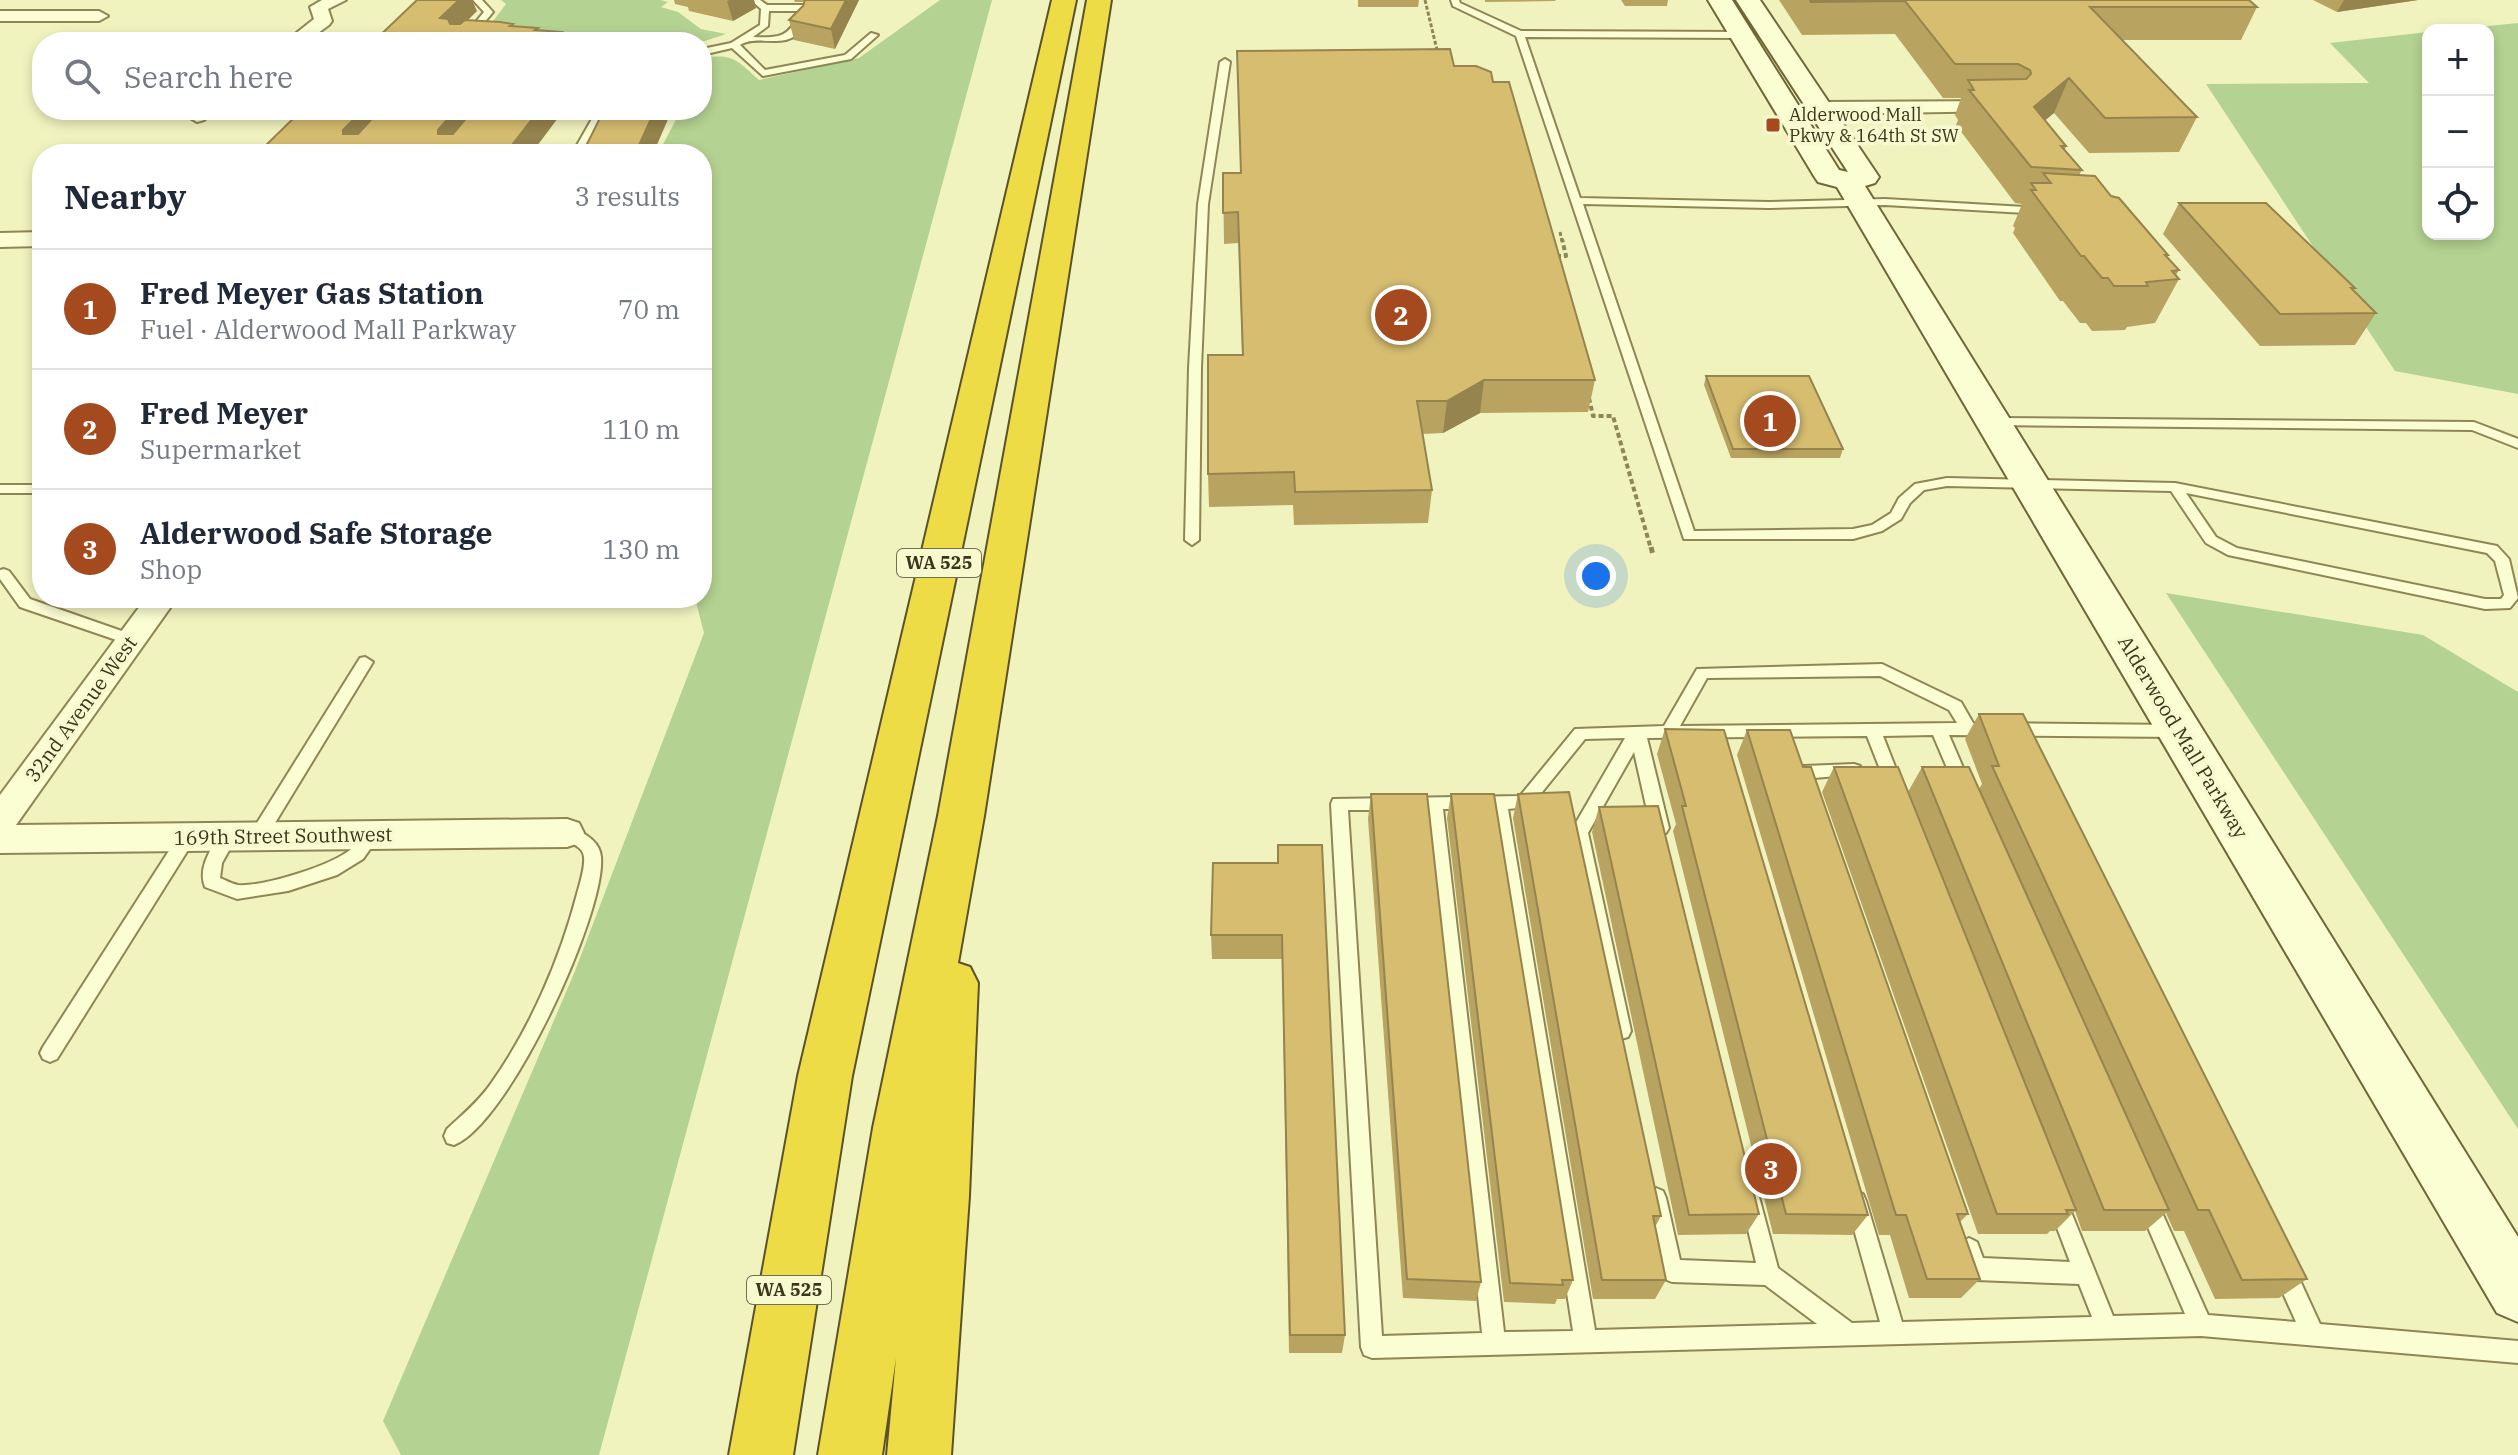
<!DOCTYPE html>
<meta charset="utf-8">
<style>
:root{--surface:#fff;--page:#f2f2f3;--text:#1f2937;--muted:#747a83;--line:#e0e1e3;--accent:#a44a1e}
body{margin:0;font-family:"IBM Plex Serif",serif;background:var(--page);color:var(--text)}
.controls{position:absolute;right:24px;top:24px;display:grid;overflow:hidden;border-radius:16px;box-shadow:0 4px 12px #0003}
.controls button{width:72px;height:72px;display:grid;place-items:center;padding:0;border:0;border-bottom:2px solid var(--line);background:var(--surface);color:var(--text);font:40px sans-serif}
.you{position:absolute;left:1596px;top:576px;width:28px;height:28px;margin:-20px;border:6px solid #fff;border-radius:50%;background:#1a73e8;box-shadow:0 0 0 12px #1a73e833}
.badge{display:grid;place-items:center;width:52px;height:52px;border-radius:50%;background:var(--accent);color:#fff;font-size:26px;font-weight:700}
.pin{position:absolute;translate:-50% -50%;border:4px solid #fff;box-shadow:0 2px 8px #0006}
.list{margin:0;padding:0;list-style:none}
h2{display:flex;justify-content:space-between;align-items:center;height:104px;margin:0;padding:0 32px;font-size:34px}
h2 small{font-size:26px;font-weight:400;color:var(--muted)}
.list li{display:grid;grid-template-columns:52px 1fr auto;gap:24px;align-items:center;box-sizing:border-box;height:120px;padding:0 32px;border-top:2px solid var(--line)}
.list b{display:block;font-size:30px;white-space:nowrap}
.list p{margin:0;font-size:26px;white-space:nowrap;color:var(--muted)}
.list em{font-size:26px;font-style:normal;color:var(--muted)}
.icon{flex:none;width:44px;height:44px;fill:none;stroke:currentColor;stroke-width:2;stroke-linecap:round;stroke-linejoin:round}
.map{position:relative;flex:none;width:2518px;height:1455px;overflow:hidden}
.search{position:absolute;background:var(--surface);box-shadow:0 4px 12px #0003;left:32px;top:32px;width:680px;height:88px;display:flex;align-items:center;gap:20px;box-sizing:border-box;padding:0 28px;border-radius:32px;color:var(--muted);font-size:30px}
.panel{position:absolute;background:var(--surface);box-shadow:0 4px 12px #0003;left:32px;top:144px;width:680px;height:464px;border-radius:32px}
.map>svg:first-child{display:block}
.green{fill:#b4d291}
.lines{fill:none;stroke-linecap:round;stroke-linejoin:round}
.lane-casing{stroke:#8e8655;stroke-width:4}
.street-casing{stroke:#8e8655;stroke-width:4}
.secondary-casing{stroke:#6f6738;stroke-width:4}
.highway-casing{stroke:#5b512a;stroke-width:4}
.path-far2{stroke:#8e8655;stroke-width:3;stroke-dasharray:4 2;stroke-linecap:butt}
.path-far1{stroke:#8e8655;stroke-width:4;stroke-dasharray:5 3;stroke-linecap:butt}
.path{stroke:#8e8655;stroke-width:5;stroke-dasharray:6 4;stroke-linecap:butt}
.lane{fill:#fbfdd3;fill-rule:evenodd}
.street{fill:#fbfdd3;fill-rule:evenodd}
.secondary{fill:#fbfdd3;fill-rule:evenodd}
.highway{fill:#eddc45;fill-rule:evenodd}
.wall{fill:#b8a360}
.shaded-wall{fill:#96844e}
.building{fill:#d6bd70;stroke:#96844e;stroke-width:2}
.poi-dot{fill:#a44a1e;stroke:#f7f9cf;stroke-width:3}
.labels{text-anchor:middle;stroke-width:7;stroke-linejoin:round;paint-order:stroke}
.far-poi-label{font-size:18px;fill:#3b361b;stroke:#f7f9cf;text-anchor:start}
.shield{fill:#f7f9cf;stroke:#737051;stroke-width:2}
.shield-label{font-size:18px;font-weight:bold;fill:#3b361b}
.street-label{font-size:20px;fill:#3b361b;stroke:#f7f9cf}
</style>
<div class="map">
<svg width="2518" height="1455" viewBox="0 0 2518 1455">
<rect width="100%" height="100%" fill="#f1f3bf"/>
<!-- green -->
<path class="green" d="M501,0h159l8,2 -7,5 17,5 23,17 25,5 -24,8h-185l-36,-5 25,-33z
M940,0h52l-393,1455h-198l-18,-34 192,-450 129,-338 -9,-35h7v-444h-44l23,-44h21v-52c31,-5 35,2 57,22l100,-22z
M2518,23v371l-123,-23 -189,-287 163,-1 -39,-40 98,-11v202h60v-204h-39z
M2166,593l257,42 95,57v437z"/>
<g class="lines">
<defs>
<path id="lane" d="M473,0h9l11,12 -25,30h-9l25,-30z
M751,0h9l7,5h39l4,3c-10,52 -48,23 -70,37l25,25 80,-15 26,-22 7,2 -27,24 -88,17 -31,-28 -30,7v-6l29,-6 29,-18 1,-16zM769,11h33v1c-15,25 -20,26 -49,25l15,-11z
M1451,0h8l1,3 61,28 223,1 4,3 -4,3 -219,-1 55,161 189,4 116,-3 157,9 5,3 -5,3 -157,-9 -116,3 -186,-4 111,327 159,-2 19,-4 19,-12 8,-15 16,-14 32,-6 228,5 322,63 12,13 9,39 -8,10 -25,1 -257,-54 -22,-12 -35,-52 -224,-5 -23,4 -14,13 -9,16 -19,12 -29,8h-169l-168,-503 -63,-30zM2186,493l301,60 8,8 9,34 -3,4h-16l-248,-51 -21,-11z
M1225,59l5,3 -22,142 -7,164 -2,172 -7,5 -7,-5 4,-172 9,-164 22,-142z
M597,110h10l-25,44h-10z
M1994,418l480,4 44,17v9l-46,-18 -483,-5v-6z
M0,485h42v8h-42z
M4,569l5,2 21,28 106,37 3,4 -8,5 -111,-38 -20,-28v-9z
M365,657l8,5 -109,179h-12l-3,-5 3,-5 108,-173z
M1882,664l79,38 12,21 205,2 8,6 -8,6 -229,-2 21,49 -2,5h-12l-2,-5 -21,-49 -50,1 20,51 -2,5h-12l-2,-5 -20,-51 -220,2 22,90 -3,5h-12l-3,-5 -17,-76 -46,81 43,198 -3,6 -7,2 -7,-2 -3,-6 -41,-198 55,-95 -40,1 -55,68 -22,2 87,521 222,-6 -52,-39 -93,-3 -8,-3 -18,-81 3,-7 7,-3 7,3 3,7 14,62 76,3 -15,-63 3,-7 7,-3 7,3 20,75 74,55 28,-1 -34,-121 3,-7 7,-3 7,3 3,7 36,121 190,-5 -13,-33 -103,-4 -8,-3 -10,-28 3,-7 8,-4 8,4 6,16 87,4 -22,-58 3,-7 7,-3 7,3 48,119 72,-2 -47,-110 3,-7 7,-3 7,3 53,118 88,7 -23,-51 3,-8 8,-3 8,3 28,61 198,17v22l-317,-27 -829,22 -8,-3 -3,-8 -30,-543 2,-5 187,-3 55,-67 89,-3 33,-57zM1880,676l69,34 8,13 -277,3 27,-48zM1443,809h48l82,522 -69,1zM1348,810h78l56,523 -100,3z
M1854,764l6,2 2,4 -2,4 -46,4 -1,7h-12l-5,-13 2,-4 6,-2z
M567,826c14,5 33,14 34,31 5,56 -93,268 -147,288l-7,-2 -3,-7 3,-7c15,-14 31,-27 43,-44 40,-56 70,-126 87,-191 3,-11 8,-26 7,-37 -1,-13 -19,-14 -26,-24l3,-5z
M371,828l6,2 3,5 -17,24 -26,16 -49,16 -51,8 -32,-12c-8,-20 7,-39 17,-56h12l3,5 -15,27 -2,15c5,2 12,6 18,7 25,2 92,-19 112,-35 8,-7 10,-18 21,-22z
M187,830l6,2 3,5 -3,5 -136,217 -7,3 -7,-3 -3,-6 3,-6 138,-215z"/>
<path id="street" d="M322,0h24l-18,9 4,12 -3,4 -23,17h-21l29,-23 -4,-12z
M0,11h99l9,5 -9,5h-99z
M2002,101l10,6 -3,4 -188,3 -10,-6 10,-6z
M193,110h22l-11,10 -7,2 -10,-6z
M42,232v14l-42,1v-14z
M146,598h31l-161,227 551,-6 12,4 5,10 -5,10 -12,4 -567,6v-58z"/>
<path id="secondary" d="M1708,0h24l107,170 9,2 -112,-172h24l119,177 -4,6 -10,3 653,1051v85l-21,-9 -660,-1126 -19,-5 -4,-6z"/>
<path id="highway" d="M1052,0h24l-224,1076 -59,379h-64l69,-379z
M1087,0h24l-127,816 -26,147 12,4 8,16 -9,213 -18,259h-64l9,-97 -14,97h-64l55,-327 65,-312z"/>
</defs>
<!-- lane casing -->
<use href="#lane" class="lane-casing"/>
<!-- street casing -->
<use href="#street" class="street-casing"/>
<!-- secondary casing -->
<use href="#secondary" class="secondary-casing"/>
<!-- highway casing -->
<use href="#highway" class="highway-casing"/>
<!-- path-far2 -->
<path class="path-far2" d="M1425,0l13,54
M1560,232l2,9"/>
<!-- path-far1 -->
<path class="path-far1" d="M1556,256h10l-4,-17
M1589,398l4,18h20l38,133"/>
<!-- path -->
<path class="path" d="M1651,547l2,8"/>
<!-- lane -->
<use href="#lane" class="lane"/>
<!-- street -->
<use href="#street" class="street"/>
<!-- secondary -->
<use href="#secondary" class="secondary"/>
<!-- highway -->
<use href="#highway" class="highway"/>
</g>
<!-- wall -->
<path class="wall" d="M674,0h80l2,8 -23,13 -44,-10 -1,-4 -13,-3z
M794,0h65l-24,49 -41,-9 -5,-20 14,-14 1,-4h-9z
M1358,0h61l-1,7h-60z
M1485,0h71l-1,1 -70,1z
M1621,0h47l-1,6h-42z
M1779,0h470l8,7 -16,33h-119l75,77 -18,35 -90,1 -35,-40 -9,7 21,26 -1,4 17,20 -3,5 32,21 57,59 -1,2 12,13 -3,5 3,4 -24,44 -28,4 -2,3 -33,1 -6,-8h-6l-17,-22h-3l-47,-68 2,-5 -2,-2 9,-22 -7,-1 -59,-78 2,-5 -3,-5 6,-17h-18l-48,-64 -93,1z
M2313,0h105l-81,12z
M1454,66l141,314 -7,32 -108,1 -37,20 -21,1 10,56 -4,33 -134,2 -1,-20 -84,2 -1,-33 34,-119 -3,-112 -15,1 -1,-71h17z
M2179,203l176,85 -2,2 23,23 -21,32 -95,1 -97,-112z
M1706,376l137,73 -3,9h-109l-27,-73z
M1979,714l328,565 -28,19 -64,1 -31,-68h-10l-8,-18 -21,18h-63l-7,-20 -20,20h-5l-3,3h-69l-156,-442 12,-25 74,25 14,-25 57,22 3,-5 -17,-45z
M1665,729l203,486 -16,20 -79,-1 -100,-403 3,-7 -19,-70z
M1747,730l56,37 165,447 -8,8 20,57 -19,19h-52l-19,-63h-11l-142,-480z
M1371,794l110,488 -5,19 -73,-3 -35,-479z
M1451,794l122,486 -8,19h-8l-2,5 -51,-2 -57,-484z
M1518,794l143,422 -6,11 11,53 -11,19h-62l-80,-481z
M1599,807l160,407 -13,20 -68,1 -86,-403z
M1278,845l67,490 -3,18h-53l-7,-394h-70l-1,-24 67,-72z"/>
<!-- shaded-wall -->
<path class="shaded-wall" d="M459,0h13l5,11 -28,28 -9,-21z
M730,0h24l2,8 -23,13 -6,-20z
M846,0h13l-24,49 -4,-20z
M2344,0h74l-81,12z
M562,32l4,10h-15z
M2069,78l-15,35 -35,29 15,-35z
M363,110h31l-40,42 -11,-18v-4z
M456,110h28l-36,42 -10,-18v-4z
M539,110h25l-33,44h-26z
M655,110h17l-19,44h-18z
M1484,380l-4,33 -37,20 4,-32z"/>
<!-- building -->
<path class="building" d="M417,0h42l-19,18 8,1 2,5h10l5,-4 35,2 13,2 -3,2 28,2 -3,2 27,2 -11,10h-178z
M805,0h41l-15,29 -42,-9 14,-14z
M1810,0h439l8,7h-167l107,110 -92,1 -36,-40 -35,29 32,39h-5l21,24 -51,-3 -62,-77h5l-6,-10 58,-1 5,-5 -1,-4 -12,-6h-63l-50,-63 -94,1z
M1450,49l4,17h22l15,6 2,10h16l86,298h-111l-37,21h-30l15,89 -137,2 -1,-20 -86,2v-119h35l-5,-143 -15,1v-40h18l-4,-122z
M302,110h61l-20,20v4h15l22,-24h76l-18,20v4h15l20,-24h66l-34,44h-253l3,-3h5z
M604,110h51l-20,44h-53z
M2043,173l52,3 16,20 8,2 49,57h-3l14,15 -7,1 7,8 -33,3 2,4h-34l-6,-8h-6l-18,-22h-3l-50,-66h5l-5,-7h20z
M2179,203h87l89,85h-4l25,25 -96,1z
M1706,376h103l34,73h-110z
M1979,714h44l284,565 -65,1 -33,-70h-11l-206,-444h7z
M1665,729l59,1 144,485 -82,-1 -104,-408h4z
M1747,730h43l13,37h8l157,447h-11l23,65h-53l-21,-64h-10z
M1834,767h64l178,443h-10l2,4h-71z
M1922,767h47l200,443h-65z
M1569,792l92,424h-8l13,64h-64l-84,-486z
M1371,794h56l54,488 -74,-3z
M1451,794h43l79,486h-11l1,5 -53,-2z
M1658,806l101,408 -70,1 -90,-408z
M1278,845h44l23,490h-55l-8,-400h-71l2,-72h65z"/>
<!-- markers -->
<rect class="poi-dot" x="1765" y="117" width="16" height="16" rx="4"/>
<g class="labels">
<!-- far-poi labels -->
<g class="far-poi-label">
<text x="1789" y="121">Alderwood Mall<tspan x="1789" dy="21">Pkwy &amp; 164th St SW</tspan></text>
</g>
<!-- shield labels -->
<g class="shield">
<rect x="897" y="549" width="84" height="28" rx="6"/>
<rect x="747" y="1276" width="84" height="28" rx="6"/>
</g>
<g class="shield-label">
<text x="939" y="569">WA 525</text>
<text x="789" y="1296">WA 525</text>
</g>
<!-- street labels -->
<g class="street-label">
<text transform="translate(81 709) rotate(-54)" y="7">32nd Avenue West</text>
<text transform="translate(2183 737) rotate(59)" y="7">Alderwood Mall Parkway</text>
<text transform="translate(283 836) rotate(-1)" y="7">169th Street Southwest</text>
</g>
</g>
</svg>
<div class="controls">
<button>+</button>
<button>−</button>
<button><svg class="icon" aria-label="locate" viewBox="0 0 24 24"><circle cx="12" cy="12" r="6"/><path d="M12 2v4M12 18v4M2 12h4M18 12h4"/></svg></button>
</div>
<div class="you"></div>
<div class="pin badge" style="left:1770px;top:421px">1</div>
<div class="pin badge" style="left:1401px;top:315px">2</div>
<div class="pin badge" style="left:1771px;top:1169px">3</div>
<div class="search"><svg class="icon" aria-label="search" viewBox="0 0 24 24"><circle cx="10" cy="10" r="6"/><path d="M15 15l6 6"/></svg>Search here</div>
<section class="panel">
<h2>Nearby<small>3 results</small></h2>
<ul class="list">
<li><span class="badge">1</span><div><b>Fred Meyer Gas Station</b><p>Fuel · Alderwood Mall Parkway</p></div><em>70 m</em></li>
<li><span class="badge">2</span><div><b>Fred Meyer</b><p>Supermarket</p></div><em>110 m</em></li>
<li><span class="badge">3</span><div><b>Alderwood Safe Storage</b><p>Shop</p></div><em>130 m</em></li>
</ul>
</section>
</div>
